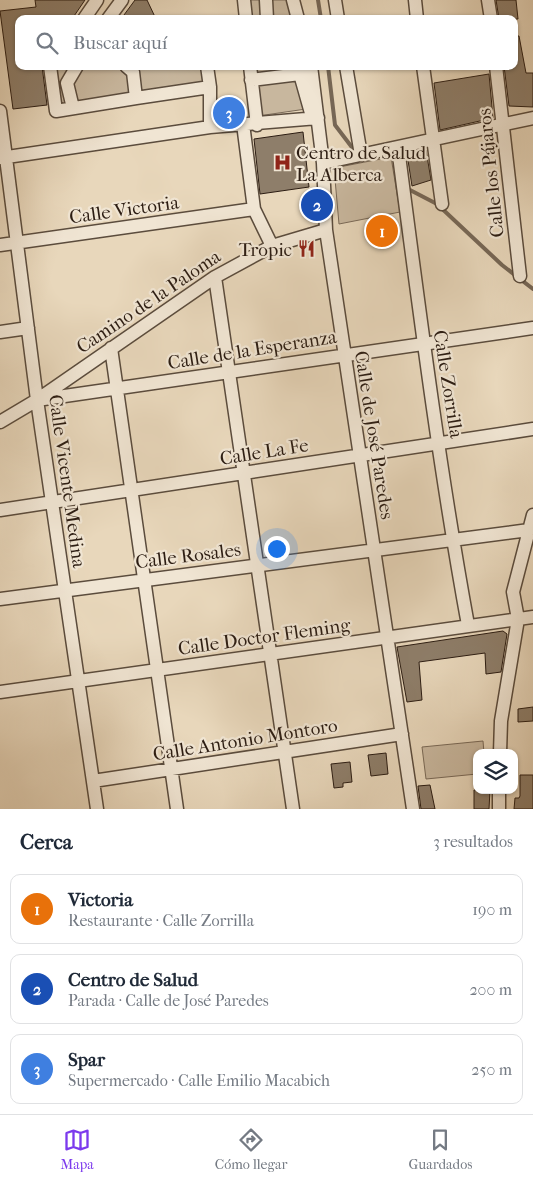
<!DOCTYPE html>
<html lang="es">
<meta charset="utf-8">
<style>
:root{--surface:#fff;--page:#f6f6f7;--text:#1f2937;--muted:#747a83;--line:#e0e1e3;--accent:#7c3aed}
body{margin:0;font-family:"IM FELL French Canon",serif;background:var(--page);color:var(--text)}
.controls{position:absolute;right:15px;bottom:15px;display:grid;overflow:hidden;border-radius:10px;box-shadow:0 1px 4px #0004}
.controls button{width:45px;height:45px;display:grid;place-items:center;padding:0;border:0;border-bottom:1px solid var(--line);background:var(--surface);color:var(--text);font:25px sans-serif}
.you{position:absolute;left:276px;top:548px;width:18px;height:18px;margin:-12px;border:4px solid #fff;border-radius:50%;background:#1a73e8;box-shadow:0 0 0 8px #1a73e833}
.badge{display:grid;place-items:center;width:32px;height:32px;border-radius:50%;background:var(--accent);color:#fff;font-size:16px;font-weight:700}
.pin{position:absolute;translate:-50% -50%;border:2px solid #fff;box-shadow:0 1px 5px #0006}
.list{margin:0;padding:0;list-style:none}
h2{display:flex;justify-content:space-between;align-items:center;height:65px;margin:0;padding:0 20px;font-size:21px}
h2 small{font-size:16px;font-weight:400;color:var(--muted)}
.list li{display:grid;grid-template-columns:32px 1fr auto;gap:15px;align-items:center;box-sizing:border-box;height:70px;margin:0 10px 10px;padding:0 10px;border:1px solid var(--line);border-radius:10px}
.list b{display:block;font-size:19px;white-space:nowrap}
.list p{margin:0;font-size:16px;white-space:nowrap;color:var(--muted)}
.list em{font-size:16px;font-style:normal;color:var(--muted)}
.icon{flex:none;width:28px;height:28px;fill:none;stroke:currentColor;stroke-width:2;stroke-linecap:round;stroke-linejoin:round}
.map{position:relative;flex:none;width:533px;height:809px;overflow:hidden}
.search{position:absolute;background:var(--surface);box-shadow:0 1px 4px #0004;left:15px;right:15px;top:15px;height:55px;display:flex;align-items:center;gap:12px;box-sizing:border-box;padding:0 18px;border-radius:10px;color:var(--muted);font-size:19px}
.sheet{height:305px;background:var(--surface)}
nav{display:flex;justify-content:space-around;align-items:center;box-sizing:border-box;height:70px;border-top:1px solid var(--line);background:var(--surface);font-size:14px;color:var(--muted)}
nav a{display:grid;justify-items:center;gap:2px}
nav .on{color:var(--accent)}
.map>svg:first-child{display:block}
.green{fill:#c8b79e;stroke:#7a6a58}
.lines{fill:none;stroke-linecap:round;stroke-linejoin:round}
.stream{stroke:#766756;stroke-width:4}
.building{fill:#8e7e6a;stroke:#2c1d13}
.street-casing{stroke:#5b4c3d;stroke-width:15}
.street{stroke:#f0e5d3;stroke-width:12}
.labels{text-anchor:middle;stroke-width:4.5;stroke-linejoin:round;paint-order:stroke}
.poi-label{font-size:19px;fill:#2c1d13;stroke:#f0e5d3;text-anchor:start}
.street-label{font-size:19px;fill:#2c1d13;stroke:#f0e5d3}
</style>
<div class="map">
<svg width="533" height="809" viewBox="0 0 533 809">
<rect width="100%" height="100%" fill="#e8d7bb"/>
<filter id="stains"><feTurbulence type="fractalNoise" baseFrequency=".004" numOctaves="4"/><feColorMatrix values="0 0 0 0 .2 0 0 0 0 .09 0 0 0 0 .02 0 0 0 .5 -.17"/></filter>
<radialGradient id="worn" r=".72"><stop offset=".6" stop-color="#630" stop-opacity="0"/><stop offset="1" stop-color="#630" stop-opacity=".3"/></radialGradient>
<!-- green -->
<path class="green" d="M243,0h56l1,19h-55z
M48,66h161l3,22 -158,24z
M251,66h53l2,43 -48,7z
M391,157l9,55 -61,12 -5,-56z
M483,741l1,12h-7v21l-51,5 -4,-32z"/>
<g class="lines">
<!-- stream -->
<path class="stream" d="M318,0l3,19
M328,66l7,59 19,25
M410,190l27,14 65,61 31,24"/>
</g>
<!-- building -->
<path class="building" d="M35,0h50l-13,19h-53v47h23l5,39 -34,4 -13,-98 36,-4z
M135,0h12l9,19h-35z
M496,0h20l2,19h-19z
M514,36h5l7,37h7v34l-24,-1 -5,-40h10z
M489,74l4,44 -53,12 -6,-47z
M303,132l6,55 -49,7 -6,-55z
M426,150l5,30 -19,6 -5,-32z
M503,631l4,3 -6,38 -15,2 -1,-21 -66,9 3,38 -15,2 -10,-55z
M533,707v14l-15,1v-13z
M386,753l2,21 -17,2 -3,-21z
M350,762l2,20 -9,1v4l-9,1 -3,-24z
M520,775h13v34h-19l1,-11h4l1,-2z
M430,785l5,24h-14l-3,-23z
M474,790h16l-1,19h-15z"/>
<g class="lines">
<defs>
<path id="street" d="M244,0l2,19
M266,0l1,19
M293,0l5,19
M335,0l3,19
M415,0l2,19
M488,0l3,19
M84,19l13,-19
M108,19l14,-19
M50,66l6,45 80,-13
M126,66l7,6 3,26 74,-11v40
M207,66l3,21
M250,66l7,59
M300,66v8l11,39
M311,66l12,97 3,67 87,579
M346,66l15,89
M423,66l19,138
M496,66l24,210
M251,80l49,-6
M73,108l-6,-25 10,-17
M0,111l37,289 60,409
M243,124l11,85 18,37
M398,148c21,160 41,319 70,477
M0,158l210,-31 108,-9
M323,163l210,-45
M0,245l254,-36
M215,277l78,532
M0,332l28,-4
M111,348l66,461
M37,400l496,-72
M0,422l37,-22 178,-123 57,-31 54,-16
M0,510l533,-81
M0,599l529,-69
M0,692l533,-75
M500,753l1,-32 17,-102 -5,-27 20,-77
M93,781l309,-47
M499,809v-19"/>
</defs>
<!-- street casing -->
<use href="#street" class="street-casing"/>
<!-- street -->
<use href="#street" class="street"/>
</g>
<!-- icons -->
<defs>
<symbol id="hospital-bare" viewBox="-9 -9 18 18"><path d="M-5-5h3v3.5h4V-5h3V5h-3V1.5h-4V5h-3Z" fill="#8f2418" stroke="#f0e5d3" stroke-width="2.5" paint-order="stroke"/></symbol>
<symbol id="restaurant-bare" viewBox="-9 -9 18 18"><path d="M-5-6h1v4h1v-4h1v4h1v-4h1v5L-1.5 .5V6h-2V.5L-5-1ZM5-6V6H3V1.5H1.5Q1.5-4 5-6Z" fill="#8f2418" stroke="#f0e5d3" stroke-width="2.5" paint-order="stroke"/></symbol>
</defs>
<g fill-rule="evenodd">
<use href="#hospital-bare" x="270" y="150" width="25" height="25"/>
<use href="#restaurant-bare" x="294" y="236" width="25" height="25"/>
</g>
<g class="labels">
<!-- poi labels -->
<g class="poi-label">
<text x="296" y="159">Centro de Salud<tspan x="296" dy="22">La Alberca</tspan></text>
<text x="292" y="256" text-anchor="end">Tropic</text>
</g>
<!-- street labels -->
<g class="street-label">
<text transform="translate(490 173) rotate(-96)" y="7">Calle los Pájaros</text>
<text transform="translate(124 209) rotate(-8)" y="7">Calle Victoria</text>
<text transform="translate(148 301) rotate(-34)" y="7">Camino de la Paloma</text>
<text transform="translate(252 349) rotate(-9)" y="7">Calle de la Esperanza</text>
<text transform="translate(449 384) rotate(81)" y="7">Calle Zorrilla</text>
<text transform="translate(375 435) rotate(81)" y="7">Calle de José Paredes</text>
<text transform="translate(264 451) rotate(-9)" y="7">Calle La Fe</text>
<text transform="translate(68 481) rotate(82)" y="7">Calle Vicente Medina</text>
<text transform="translate(188 555) rotate(-7)" y="7">Calle Rosales</text>
<text transform="translate(264 636) rotate(-8)" y="7">Calle Doctor Fleming</text>
<text transform="translate(245 739) rotate(-9)" y="7">Calle Antonio Montoro</text>
</g>
</g>
<rect width="100%" height="100%" filter="url(#stains)"/>
<rect width="100%" height="100%" fill="url(#worn)"/>
</svg>
<div class="controls">
<button><svg class="icon" aria-label="layers" viewBox="0 0 24 24"><path d="M12 4l9 5-9 5-9-5zM3 14l9 5 9-5"/></svg></button>
</div>
<div class="you"></div>
<div class="pin badge" style="left:382px;top:231px;background:#e8710a">1</div>
<div class="pin badge" style="left:317px;top:205px;background:#1a4fb4">2</div>
<div class="pin badge" style="left:229px;top:113px;background:#3f7fe0">3</div>
<div class="search"><svg class="icon" aria-label="search" viewBox="0 0 24 24"><circle cx="10" cy="10" r="6"/><path d="M15 15l6 6"/></svg>Buscar aquí</div>
</div>
<section class="sheet">
<h2>Cerca<small>3 resultados</small></h2>
<ul class="list">
<li><span class="badge" style="background:#e8710a">1</span><div><b>Victoria</b><p>Restaurante · Calle Zorrilla</p></div><em>190 m</em></li>
<li><span class="badge" style="background:#1a4fb4">2</span><div><b>Centro de Salud</b><p>Parada · Calle de José Paredes</p></div><em>200 m</em></li>
<li><span class="badge" style="background:#3f7fe0">3</span><div><b>Spar</b><p>Supermercado · Calle Emilio Macabich</p></div><em>250 m</em></li>
</ul>
</section>
<nav>
<a class="on"><svg class="icon" aria-label="map" viewBox="0 0 24 24"><path d="M3 6l6-2 6 2 6-2v14l-6 2-6-2-6 2zM9 4v14M15 6v14"/></svg>Mapa</a>
<a><svg class="icon" aria-label="directions" viewBox="0 0 24 24"><path d="M12 3l9 9-9 9-9-9zM9 14v-3h6M13 9l2 2-2 2"/></svg>Cómo llegar</a>
<a><svg class="icon" aria-label="saved" viewBox="0 0 24 24"><path d="M7 4h10v16l-5-4-5 4z"/></svg>Guardados</a>
</nav>
